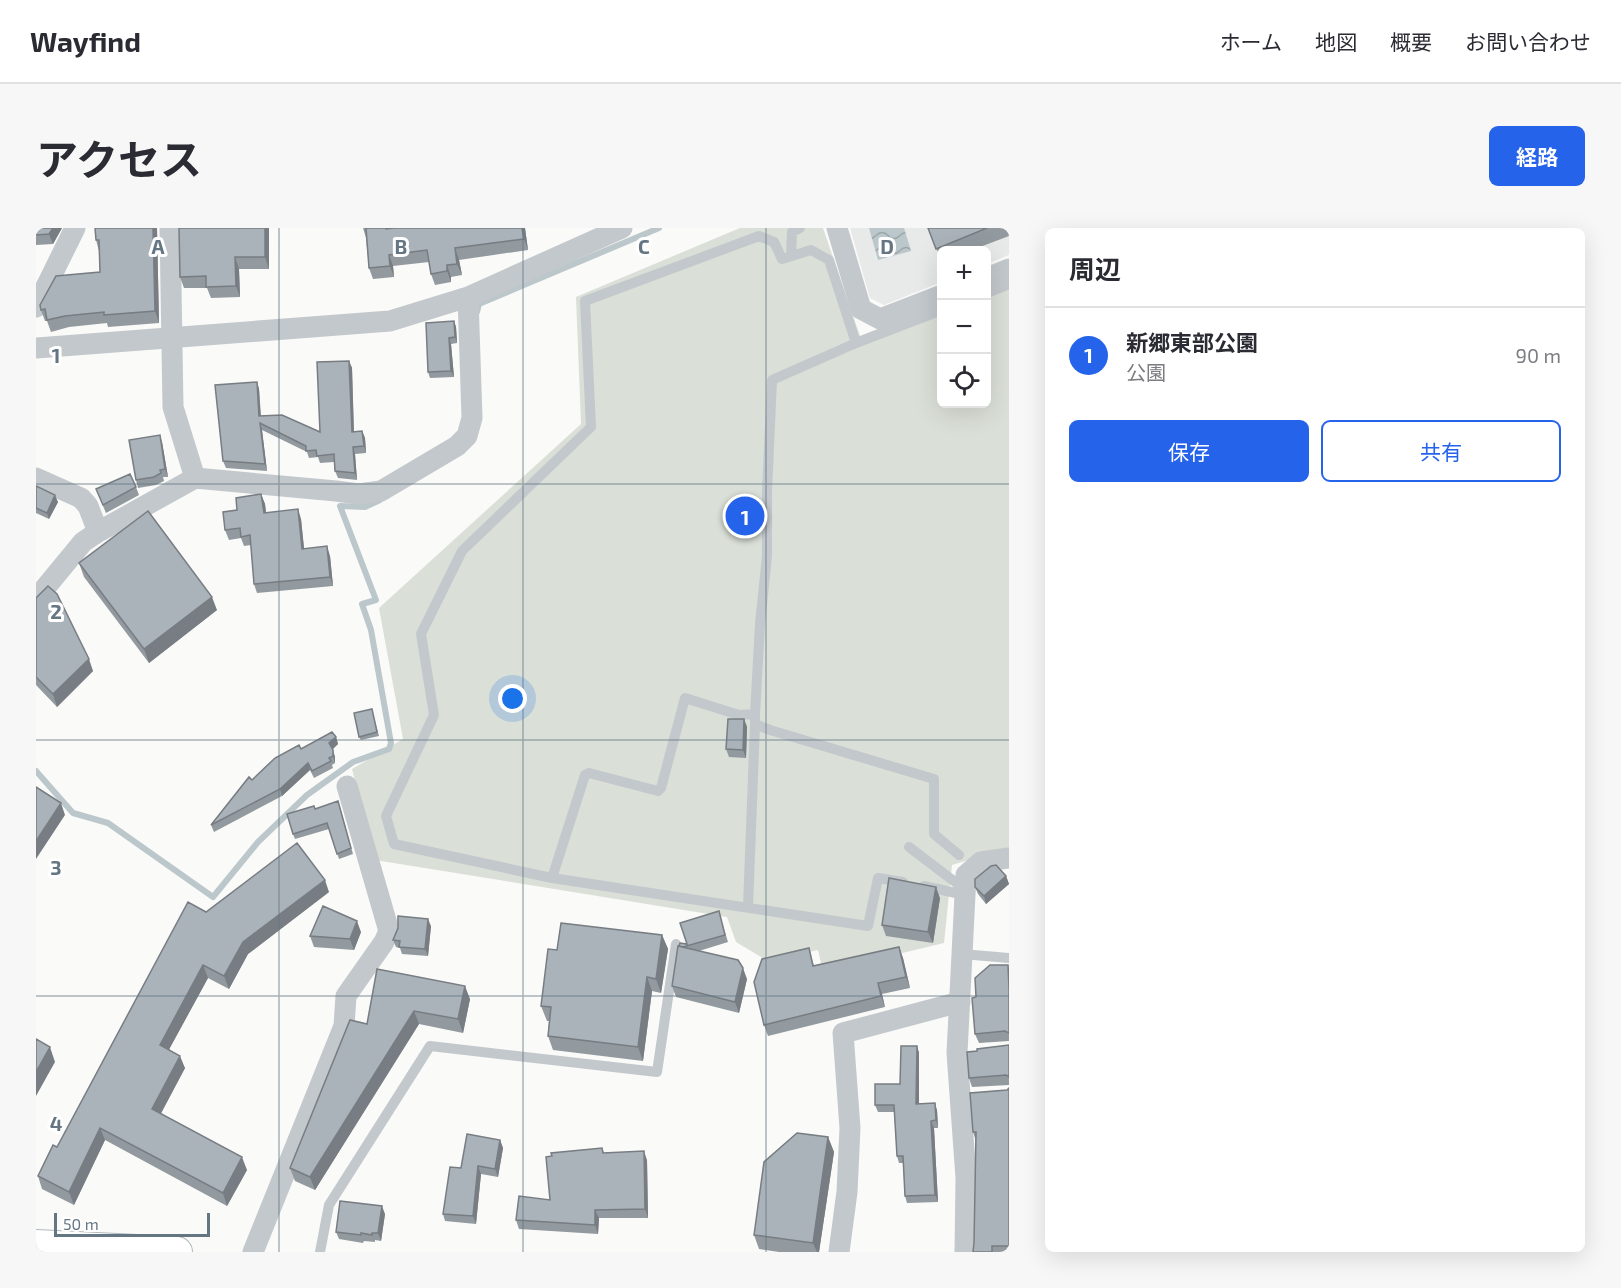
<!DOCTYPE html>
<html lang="ja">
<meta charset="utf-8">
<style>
:root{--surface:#fff;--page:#f7f7f7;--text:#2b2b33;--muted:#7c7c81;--line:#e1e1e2;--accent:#2563eb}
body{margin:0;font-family:"Exo 2","Noto Sans JP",sans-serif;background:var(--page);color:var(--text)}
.controls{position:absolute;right:18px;top:18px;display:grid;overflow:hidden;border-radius:9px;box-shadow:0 6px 24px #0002}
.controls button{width:54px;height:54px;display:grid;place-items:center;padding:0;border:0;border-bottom:2px solid var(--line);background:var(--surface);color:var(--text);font:30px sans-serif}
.scale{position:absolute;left:18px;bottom:15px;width:156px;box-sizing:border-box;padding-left:6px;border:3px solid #657683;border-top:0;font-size:16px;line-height:21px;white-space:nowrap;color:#657683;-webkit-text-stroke:4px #fff;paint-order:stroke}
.you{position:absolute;left:477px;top:471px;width:21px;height:21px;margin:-15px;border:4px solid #fff;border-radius:50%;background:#1a73e8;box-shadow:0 0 0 9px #1a73e833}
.badge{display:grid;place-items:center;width:39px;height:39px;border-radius:50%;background:var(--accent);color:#fff;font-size:20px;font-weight:700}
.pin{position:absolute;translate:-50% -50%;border:3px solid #fff;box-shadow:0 2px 6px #0006}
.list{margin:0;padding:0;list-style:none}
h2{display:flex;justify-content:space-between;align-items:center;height:78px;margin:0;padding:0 24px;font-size:26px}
h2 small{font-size:20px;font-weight:400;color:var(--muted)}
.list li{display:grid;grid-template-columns:39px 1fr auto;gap:18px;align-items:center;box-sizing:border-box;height:96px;padding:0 24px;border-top:2px solid var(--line)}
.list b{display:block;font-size:22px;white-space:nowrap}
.list p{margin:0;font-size:20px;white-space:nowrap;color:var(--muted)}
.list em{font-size:20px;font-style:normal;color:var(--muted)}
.actions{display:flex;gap:12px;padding:18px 24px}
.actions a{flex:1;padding:14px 0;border:2px solid var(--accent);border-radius:9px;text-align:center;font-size:21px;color:var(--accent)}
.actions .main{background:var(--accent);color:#fff}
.icon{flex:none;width:33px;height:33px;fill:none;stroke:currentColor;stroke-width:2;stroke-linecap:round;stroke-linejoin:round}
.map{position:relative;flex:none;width:973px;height:1024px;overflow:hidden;border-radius:9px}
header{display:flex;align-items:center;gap:36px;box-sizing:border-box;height:84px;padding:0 30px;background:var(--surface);border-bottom:2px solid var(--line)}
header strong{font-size:28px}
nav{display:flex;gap:33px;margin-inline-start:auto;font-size:21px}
.intro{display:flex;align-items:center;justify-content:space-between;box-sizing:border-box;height:144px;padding:0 36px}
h1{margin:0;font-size:42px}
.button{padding:15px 27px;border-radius:9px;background:var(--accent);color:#fff;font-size:21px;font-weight:700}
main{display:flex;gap:36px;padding:0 36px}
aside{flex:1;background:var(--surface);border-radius:9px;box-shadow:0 6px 24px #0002}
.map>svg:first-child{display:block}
.built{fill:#e8e9e9}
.green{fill:#dadfd7}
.water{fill:url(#water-waves)}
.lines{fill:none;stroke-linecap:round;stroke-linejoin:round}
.stream{stroke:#bbc7cb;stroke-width:6}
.secondary-casing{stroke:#b3babf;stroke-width:32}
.lane{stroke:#c3c8cc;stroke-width:10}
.street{stroke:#c3c8cc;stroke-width:21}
.secondary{stroke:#fff;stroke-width:30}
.wall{fill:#929a9f}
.shaded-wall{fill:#777d82}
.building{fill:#aab3b9;stroke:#777d82;stroke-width:1.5}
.grid{fill:none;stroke:#657683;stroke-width:1.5;stroke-opacity:0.55}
.grid-label{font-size:20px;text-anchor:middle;font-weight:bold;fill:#657683;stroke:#fff;stroke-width:6;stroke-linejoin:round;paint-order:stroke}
</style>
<header>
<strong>Wayfind</strong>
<nav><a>ホーム</a><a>地図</a><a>概要</a><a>お問い合わせ</a></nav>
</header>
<div class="intro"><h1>アクセス</h1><a class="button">経路</a></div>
<main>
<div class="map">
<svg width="973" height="1024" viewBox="0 0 973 1024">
<defs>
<pattern id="water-waves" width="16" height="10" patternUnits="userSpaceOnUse" patternTransform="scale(1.5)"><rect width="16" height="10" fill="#bbc7cb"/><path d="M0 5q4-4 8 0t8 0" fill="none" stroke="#9ca6aa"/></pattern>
</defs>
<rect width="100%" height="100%" fill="#fafaf8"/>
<!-- built -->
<path class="built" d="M814,0h159v27l-22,9v-14h-45l-1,32 -57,23 -14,-7z"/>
<!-- green -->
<path class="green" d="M704,0h83l37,108 81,-32 1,100h45v-118l22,-9v571l-57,17 -8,78 -121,29 -5,-22 -50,11 -32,-19 -9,-25 -352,-57 -23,-91 51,-30 -24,-131 202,-184 -5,-127z"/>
<!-- water -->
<path class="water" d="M833,0h35l7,23 -33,9z"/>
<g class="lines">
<!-- stream -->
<path class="stream" d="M441,84l2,-8 180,-76
M0,543l37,42 35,10 105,74 45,-55 49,-47 46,-33 36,-13 2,-6 -20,-113 -9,-26 14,-4 -36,-94 25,1 15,-7"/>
<defs>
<path id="secondary" d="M0,1017l141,7"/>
</defs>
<!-- secondary casing -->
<use href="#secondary" class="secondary-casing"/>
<!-- lane -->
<path class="lane" d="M755,28l1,-24 8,-4
M951,65l22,-9
M820,115l-27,-83 -18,-10 -29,9 -8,-17 -15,-6 -174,65 6,126 -129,124 -41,83 13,81 -48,101 8,28 158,34 33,-103 4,-2 69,18 3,-3 24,-90 54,17 16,-1 5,-90 7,-68v-64l5,-112 84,-37 86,-33
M719,486v10l15,6 164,49v55l25,21
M873,619l50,38 6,1
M516,650l316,48 10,-48 25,4
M888,658l41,9
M712,679l7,-183
M926,726l47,4
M284,1024l9,-47 101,-159 227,26 19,-128"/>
<!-- street -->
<path class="street" d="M134,0l3,179 22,71
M801,0l24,81 19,10 62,-24
M951,50l22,-9
M0,79l39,-79
M0,120l354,-27 78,-24 154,-69
M0,250l45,20 7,8 10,26
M0,371l47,-57 15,-10 97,-54 141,13 23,3 22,-3 76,-45 10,-10 5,-18 -4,-121
M217,1024l91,-226 2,-30 38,-54 5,-11 -42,-145
M803,1024l8,-60 3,-64 -7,-95 117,-31
M929,1024l1,-74 -9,-125 9,-178 15,-13 28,-4"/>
<!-- secondary -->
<use href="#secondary" class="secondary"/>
</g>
<!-- wall -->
<path class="wall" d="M0,0h26l-9,16 -17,1z
M121,0l2,95 -51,4 -1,-4 -38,4 -18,5 -4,-11h-2l-4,-11 59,-38 -1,-21 -3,-11z
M233,0v41h-30l1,28 -29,1 -4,-10h-23l-4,-11z
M327,0h26v1l5,-1h131l3,22 -69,10 3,15 -11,2v5l-16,3 -4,-11 -2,-12 -36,4 1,11 -21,2 -4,-11 -3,-30z
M892,0h81v8l-37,14h-30v12z
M418,93l2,6 1,16 -6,1 3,33 -24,1 -2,-6z
M313,133l3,7 2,63h8l3,7 1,15 -11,1 2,26 -19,-2 -3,-7 -1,-9 -14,1 -2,-6 -9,1 -2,-6 -45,-22 5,41 -41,-3 -3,-7 34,-79 2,7 2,27 59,16z
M126,214l6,35h-5l1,4 -8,4 -18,3 -2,-8z
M0,258l22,16 -9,17 -13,-6z
M100,259l3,8 -33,18 -10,-24z
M225,266l4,10 1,8 35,7 3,29 26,8 3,30 -76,7 -3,-9 -3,-39 -7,1 -3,-8 -12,2 -4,-10 12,-20z
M43,335l138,47 -68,53 -65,-86z
M0,370l57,73 -36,36 -21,-22z
M337,485l6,23 -18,4 -2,-3z
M708,491l3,8 -1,31 -17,-1 -3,-8z
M300,509l2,7 -6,5 3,8v6l-3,2 1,3 -19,10 -4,-8 -28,26 -68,36 -3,-7 41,-45 49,-31z
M304,579l13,47 -14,5 -10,-30 -34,10 -2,-5 22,-25z
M970,648l3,8 -23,20 -8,-10 -3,-7z
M293,664l-81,62 -19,35 -21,-11 -39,71 16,19 -24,45 86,57 -20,36 -122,-66 -31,65 -32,-16 -4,-13 19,-29 149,-235z
M904,670l-7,45 -47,-7 -4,-11z
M685,691l7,23 -29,9 48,28 -8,34 -63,-16 -4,-11 7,-40 8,-2z
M395,698l-3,30 -26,-2 -2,-6 -4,-1 -3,-7z
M325,704l-7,18 -40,-3 -4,-11z
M626,707l6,14 -7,44 -9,-2 -9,70 -90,-11 -5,-14 1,-15h-2l-6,-15 16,-56z
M863,719l4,11 7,30 -28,6 3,13 -117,29 -4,-11 45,-77 5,18z
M972,737l1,3v73l-30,2 -4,-9 1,-37z
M341,741l93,30 -7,34 -44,-9 -104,166 -20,-9 -5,-13 77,-144z
M973,817v40l-37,2 -3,-9 8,-27z
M881,818l2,7v51l18,6 1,18h-4l4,74 -31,1 -2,-7 -2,-33h-4l-2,-7 -3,-44h-16l-3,-7 25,-21z
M973,860v164h-36l1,-9 2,-102 -3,-9z
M792,909l6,15 -15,100h-40l-20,-3 -5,-14z
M464,912l3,8 -5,29 -17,-3 -5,50 -31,-3 -2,-7 18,-46z
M566,920l2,5 43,7 1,58h-49l-1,16 -79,-5 -3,-9 34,-20z
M349,986l-4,27 -6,-1v2l-11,-1 -1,2 -24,-4 -3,-7z"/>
<!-- shaded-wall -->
<path class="shaded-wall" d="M17,0h9l-9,16 -4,-10z
M117,0h4l2,95 -4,-12z
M229,0h4v41l-4,-12z
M486,0h3l3,22 -4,-11z
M419,20l4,12 3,15 -5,-11z
M353,27l4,11 1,11 -4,-11z
M199,29l4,12 1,28 -4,-11z
M411,37l4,12v5l-4,-11z
M418,93l2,6 1,16 -2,-6z
M413,110l2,6 3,33 -3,-6z
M313,133l3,7 2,71 -2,-7z
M221,154l2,7 2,34 -2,-7z
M224,195l2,7 5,41 -2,-7z
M326,203l3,7 1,15 -2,-7z
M124,207l2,7 6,35 -3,-8z
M317,219l2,7 2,26 -2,-7z
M225,266l4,10 2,18 -3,-9z
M19,267l3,7 -9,17 -2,-6z
M262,281l3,10 4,39 -3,-9z
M291,318l3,10 3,30 -3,-9z
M176,369l5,13 -68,53 -5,-14z
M53,431l4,12 -36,36 -4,-13z
M708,491l3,8 -1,31 -3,-8z
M300,509l2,7 -6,6 -3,-7z
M297,522l2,7v6l-2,-7z
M272,535l2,7 -28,26 -2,-7z
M25,575l4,12 -29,44v-18z
M970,648l3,8 -23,20 -2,-8z
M289,652l4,12 -81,62 -19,35 -5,-13 19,-34z
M900,659l4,11 -7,45 -5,-11z
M392,691l3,7 -3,30 -3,-7z
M321,693l4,11 -7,18 -4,-11z
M626,707l6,14 -7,44 -5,-14z
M863,719l4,11 7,30 -4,-11z
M167,737l5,13 -43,79 -5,-12z
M707,740l4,11 -8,34 -4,-11z
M611,749l5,14 -9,70 -5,-14z
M842,755l4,11 3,13 -4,-11z
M429,758l5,13 -7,34 -5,-14z
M378,783l5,13 -104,166 -5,-13z
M881,818l2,7v58l-3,-7z
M14,819l5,15 -19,34v-24z
M144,828l5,12 -28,53 -5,-12z
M899,875l2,7 1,18 -2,-8z
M895,893l3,7 4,74 -3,-7z
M64,900l5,12 -31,65 -5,-13z
M792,909l6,15 -15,100h-2l-4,-9z
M464,912l3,8 -5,29 -3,-8z
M608,923l3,9 1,58 -3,-9z
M206,929l5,13 -20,36 -4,-13z
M442,938l3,8 -5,50 -3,-8z
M346,978l3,8 -4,27 -3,-8z
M559,982l4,8 -1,16 -3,-9z"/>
<!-- building -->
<path class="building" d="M0,0h17l-4,6 -13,1z
M59,0h58l2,83 -51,4v-3l-39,4 -18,4 -2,-11 -4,1 -1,-5 16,-29 44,-4 -1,-32h-3z
M143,0h86v29h-30l1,29 -30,1v-11l-26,1z
M330,0h20v1l8,-1h128l2,11 -69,9 2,16 -10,1v6l-16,3 -4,-24 -38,5 1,11 -21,2z
M892,0h59l-51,21z
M418,93l1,16 -6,1 2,33 -23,1 -2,-49z
M313,133l3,71 10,-1 2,15 -11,1 2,26 -20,-2 -1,-17 -17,2 -1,-6 -10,1v-5l-46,-23 5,41 -42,-3 -8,-76 42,-3 2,34 23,-1 38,17 -3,-70z
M124,207l5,34 -5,1 1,3 -7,4 -18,3 -7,-40z
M94,246l6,13 -33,18 -7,-16z
M0,258l19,9 -8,18 -11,-5z
M225,266l3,19 34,-4 4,40 25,-3 3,31 -76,7 -4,-49 -9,2 -1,-9 -15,2 -2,-18 14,-2 -1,-12z
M112,283l64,86 -68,52 -65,-86z
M12,358l9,8 32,65 -36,35 -17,-17v-79z
M336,481l5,23 -18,5 -5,-24z
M692,491h16l-1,31 -17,-1z
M296,504l4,5 -7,6 4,7v6l-4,2 2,3 -19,10 -4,-8 -28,26 -69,36 38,-48 3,3 23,-22 24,-13 2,4z
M0,559l25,16 -25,38z
M302,573l13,47 -14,6 -10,-31 -34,11 -6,-20 27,-8 1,3z
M261,615l28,37 -82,62 -19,34 -21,-11 -43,80 20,11 -28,53 90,48 -19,36 -123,-65 -31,64 -31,-16 15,-31 4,2 131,-245 18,10z
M960,637l10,11 -22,20 -9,-9v-8l16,-13z
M853,650l47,9 -8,45 -46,-7z
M287,678l34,15 -7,18 -40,-3z
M683,683l6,24 -42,12 -4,-1 1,-3 7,1 -7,-21z
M362,688l30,3 -3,30 -26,-2 1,-6 -7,-1 5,-12z
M525,695l101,12 -6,44 -9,-2 -9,70 -90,-11 3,-29 -10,-1 7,-57 9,1z
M642,718l60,14 5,8 -8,34 -63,-16z
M863,719l7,30 -28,6 3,13 -117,29 -10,-43 8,-23 47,-11 4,18z
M954,737h18l1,24v44l-4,-2 -30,3 -3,-36 4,-1 -1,-19z
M341,741l88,17 -7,33 -44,-8 -104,166 -20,-9 60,-148 17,4z
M0,811l14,8 -14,25z
M973,817v32l-3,-2 -37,3 -2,-26 10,-1v-2z
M865,818h16l-1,58 19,-1 1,17 -5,1 4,74 -30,1 -2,-40h-6l-3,-51h-19v-21h25z
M973,860v158h-17v6h-19l1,-9 2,-111h-3l-3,-39 37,-3z
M761,905l31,4 -15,106 -59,-8 10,-73z
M431,906l33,6 -5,29 -17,-3 -5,50 -30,-2 7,-47 11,1z
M566,920l1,5 41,-2 1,58 -50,1v15l-79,-5 3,-24 31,4 -4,-43 6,-1 -1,-3z
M304,973l42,5 -4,27h-6v2l-11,-2v2l-25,-3z"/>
<!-- grid -->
<path class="grid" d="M243,0v1024M487,0v1024M730,0v1024M0,256h973M0,512h973M0,768h973"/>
<g class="grid-label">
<text x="122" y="26">A</text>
<text x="365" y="26">B</text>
<text x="608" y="26">C</text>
<text x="851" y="26">D</text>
<text x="20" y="135">1</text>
<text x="20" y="391">2</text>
<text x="20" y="647">3</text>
<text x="20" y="903">4</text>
</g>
</svg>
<div class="controls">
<button>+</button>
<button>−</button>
<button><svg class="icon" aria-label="locate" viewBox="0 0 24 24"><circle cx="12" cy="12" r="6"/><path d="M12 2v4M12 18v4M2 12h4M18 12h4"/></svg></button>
</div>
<div class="scale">50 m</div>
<div class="you"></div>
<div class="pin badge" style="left:709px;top:288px">1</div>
</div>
<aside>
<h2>周辺<small></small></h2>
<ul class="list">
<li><span class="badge">1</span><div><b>新郷東部公園</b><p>公園</p></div><em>90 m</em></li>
</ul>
<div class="actions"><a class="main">保存</a><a>共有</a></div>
</aside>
</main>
